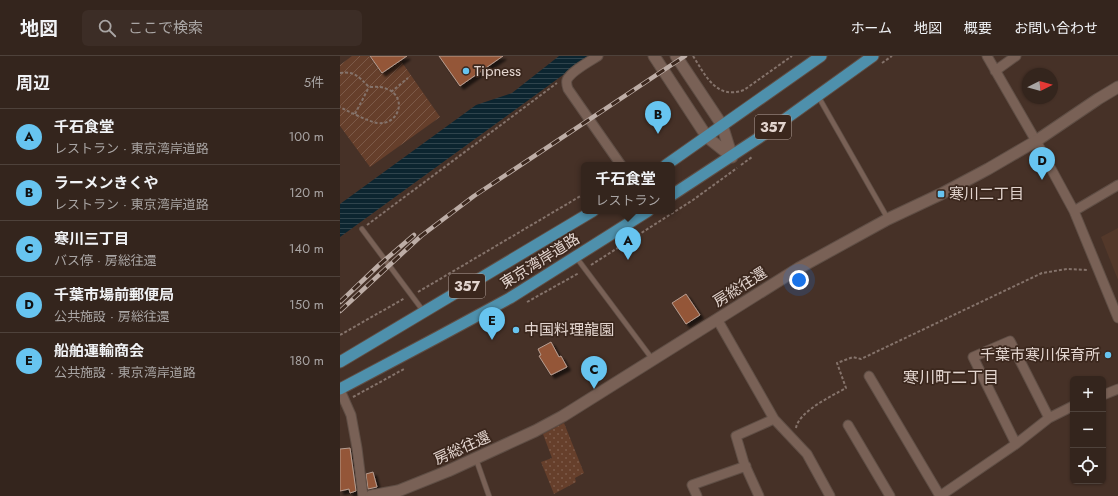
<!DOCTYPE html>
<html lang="ja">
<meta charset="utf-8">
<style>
:root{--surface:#34251d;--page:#3c2d26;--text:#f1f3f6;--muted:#a9a5a4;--line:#4e423b;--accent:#67c4f0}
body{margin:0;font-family:Jost,"Noto Sans JP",sans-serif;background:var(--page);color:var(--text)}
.controls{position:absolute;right:12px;bottom:12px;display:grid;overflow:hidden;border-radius:6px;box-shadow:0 1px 3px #0004}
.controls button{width:36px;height:36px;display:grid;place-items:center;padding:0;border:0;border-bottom:1px solid var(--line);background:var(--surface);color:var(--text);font:20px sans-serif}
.compass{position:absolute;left:682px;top:12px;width:36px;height:36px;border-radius:50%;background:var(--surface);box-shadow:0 1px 3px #0004;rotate:84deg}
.you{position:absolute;left:459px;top:224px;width:14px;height:14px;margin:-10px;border:3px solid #fff;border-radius:50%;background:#1a73e8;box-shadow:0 0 0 6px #1a73e833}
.badge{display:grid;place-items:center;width:26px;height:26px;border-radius:50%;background:var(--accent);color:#111;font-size:13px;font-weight:700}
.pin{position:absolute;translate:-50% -33px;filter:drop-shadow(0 1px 2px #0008)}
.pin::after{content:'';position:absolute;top:21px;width:14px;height:12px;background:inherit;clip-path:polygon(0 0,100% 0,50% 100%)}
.popup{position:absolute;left:241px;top:106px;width:94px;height:52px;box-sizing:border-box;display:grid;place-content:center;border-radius:6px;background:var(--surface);filter:drop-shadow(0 1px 3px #0005);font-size:13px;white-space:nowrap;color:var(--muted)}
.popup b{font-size:15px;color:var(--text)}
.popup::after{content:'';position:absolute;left:50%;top:100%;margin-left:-8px;border:8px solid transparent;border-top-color:var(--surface)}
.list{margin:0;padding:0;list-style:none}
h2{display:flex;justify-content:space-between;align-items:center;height:52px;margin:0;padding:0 16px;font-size:17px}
h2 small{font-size:13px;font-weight:400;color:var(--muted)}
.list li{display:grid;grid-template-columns:26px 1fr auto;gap:12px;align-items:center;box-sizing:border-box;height:56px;padding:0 16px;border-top:1px solid var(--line)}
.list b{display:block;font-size:15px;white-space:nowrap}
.list p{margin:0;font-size:13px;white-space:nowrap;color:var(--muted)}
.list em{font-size:13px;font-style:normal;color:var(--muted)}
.icon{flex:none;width:22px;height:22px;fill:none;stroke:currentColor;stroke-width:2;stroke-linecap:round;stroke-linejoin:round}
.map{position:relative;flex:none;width:778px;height:440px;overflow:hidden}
header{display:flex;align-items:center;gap:24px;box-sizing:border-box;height:56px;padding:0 20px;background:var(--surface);border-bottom:1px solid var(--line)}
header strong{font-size:19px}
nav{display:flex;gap:22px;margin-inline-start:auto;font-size:14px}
.search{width:280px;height:36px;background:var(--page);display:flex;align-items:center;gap:10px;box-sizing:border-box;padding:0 14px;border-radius:6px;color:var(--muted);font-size:15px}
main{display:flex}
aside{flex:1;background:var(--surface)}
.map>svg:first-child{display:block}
.built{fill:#53382a}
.grass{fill:url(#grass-dots)}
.garden{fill:url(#garden-furrows)}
.water{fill:url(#water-rules)}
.building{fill:#945737;stroke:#b79d91;filter:url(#shadow)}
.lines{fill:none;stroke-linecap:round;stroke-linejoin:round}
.service-casing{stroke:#5f4e45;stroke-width:6}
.minor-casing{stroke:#5f4e45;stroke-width:11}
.tertiary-casing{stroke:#5f4e45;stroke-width:13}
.trunk-casing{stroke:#5f4e45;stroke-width:13}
.path{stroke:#85736b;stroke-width:2;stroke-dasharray:3 2;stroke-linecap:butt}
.service{stroke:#796156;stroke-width:4.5}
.minor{stroke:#796156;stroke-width:9}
.tertiary{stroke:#796156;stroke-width:11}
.trunk{stroke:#4e90ac;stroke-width:11}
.rail-casing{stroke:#bdada6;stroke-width:4.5}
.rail{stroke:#3b271d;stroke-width:3;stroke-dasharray:9;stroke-linecap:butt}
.poi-dot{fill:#67c4f0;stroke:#3b271d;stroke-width:1.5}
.labels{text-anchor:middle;stroke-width:3.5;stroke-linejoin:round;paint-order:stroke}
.shield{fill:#3b271d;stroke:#b1a19a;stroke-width:1}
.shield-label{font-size:14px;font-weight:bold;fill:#e3d5cf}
.poi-label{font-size:15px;fill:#e3d5cf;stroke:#3b271d;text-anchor:start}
.street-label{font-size:15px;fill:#e3d5cf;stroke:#3b271d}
.neighbourhood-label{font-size:16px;fill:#e3d5cf;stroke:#3b271d}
</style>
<header>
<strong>地図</strong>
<div class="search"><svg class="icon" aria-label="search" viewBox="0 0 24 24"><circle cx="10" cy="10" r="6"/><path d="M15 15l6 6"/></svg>ここで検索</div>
<nav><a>ホーム</a><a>地図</a><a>概要</a><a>お問い合わせ</a></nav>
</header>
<main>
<aside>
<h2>周辺<small>5件</small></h2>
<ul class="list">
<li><span class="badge">A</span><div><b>千石食堂</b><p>レストラン · 東京湾岸道路</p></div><em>100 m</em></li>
<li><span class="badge">B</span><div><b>ラーメンきくや</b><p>レストラン · 東京湾岸道路</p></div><em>120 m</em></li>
<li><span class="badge">C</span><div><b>寒川三丁目</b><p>バス停 · 房総往還</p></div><em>140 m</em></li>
<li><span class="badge">D</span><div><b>千葉市場前郵便局</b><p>公共施設 · 房総往還</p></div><em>150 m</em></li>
<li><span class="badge">E</span><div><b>船舶運輸商会</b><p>公共施設 · 東京湾岸道路</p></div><em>180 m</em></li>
</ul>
</aside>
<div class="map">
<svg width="778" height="440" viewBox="0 0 778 440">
<defs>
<pattern id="grass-dots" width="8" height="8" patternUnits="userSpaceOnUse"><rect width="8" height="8" fill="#663f2b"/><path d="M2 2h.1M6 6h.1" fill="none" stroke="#7c5a49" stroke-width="1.8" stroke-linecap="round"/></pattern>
<pattern id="garden-furrows" width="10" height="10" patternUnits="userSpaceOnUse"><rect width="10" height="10" fill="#663f2b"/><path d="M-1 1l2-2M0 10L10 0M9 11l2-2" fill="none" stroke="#7c5a49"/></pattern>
<pattern id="water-rules" width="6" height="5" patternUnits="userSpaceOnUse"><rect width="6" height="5" fill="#0c2530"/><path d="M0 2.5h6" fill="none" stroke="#2f444d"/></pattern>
<filter id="shadow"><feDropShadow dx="3.5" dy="3.5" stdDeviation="1" flood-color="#0009"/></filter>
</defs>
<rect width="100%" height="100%" fill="#463127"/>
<!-- built -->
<path class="built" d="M778,172v52l-17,-43z"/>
<!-- grass -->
<path class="grass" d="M224,367l20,50 -9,5 1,4 -22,12 -13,-32 11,-4 -9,-24z"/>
<!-- garden -->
<path class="garden" d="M12,0h17l13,18 19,-13 39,56 -70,50 -30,-41v-61z"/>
<!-- water -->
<path class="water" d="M219,0h30l-249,181v-33l136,-99 36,-12z"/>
<!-- building -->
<path class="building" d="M30,0h37l-25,17z
M99,0h64l-43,30z
M346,238l14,21 -14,9 -14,-21z
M211,286l8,15 2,-1 6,11 -16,8 -12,-19 2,-1 -3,-6z
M10,392l6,43 -6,2 -1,-4 -9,2v-42z
M33,416l4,15 -9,2 -2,-15z"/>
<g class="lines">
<defs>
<path id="service" d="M478,40l70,123
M22,173l62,83
M236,201l77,103
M136,403l13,37"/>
<path id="minor" d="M258,0c-8,5 -28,16 -31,24 -1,3 0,6 1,9l53,76
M647,0l49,85 38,70 44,107
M655,15l21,-15
M734,155l44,-26
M377,263l57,100 33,35 23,42
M529,320l71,120 76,-52 33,-26 24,-12
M0,334l11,25 6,33 6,48
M763,339l15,-6
M508,369l42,71
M676,388l-43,-87 37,-16 39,77
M357,440l-5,-11 54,-19
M419,440l-15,-33 -8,-27 38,-17"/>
<path id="tertiary" d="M314,0l53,81 25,20
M336,0l46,69 10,32
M31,440l27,-5 50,-20 87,-40 28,-15 236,-148 89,-49 53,-25 47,-25 48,-28 62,-42 20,-12"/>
<path id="trunk" d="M326,109l155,-109
M332,139l91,-60 110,-79
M0,306l253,-151
M0,333l96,-51 74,-40 138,-87"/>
</defs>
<!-- service casing -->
<use href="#service" class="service-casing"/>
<!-- minor casing -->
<use href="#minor" class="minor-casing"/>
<!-- tertiary casing -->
<use href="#tertiary" class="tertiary-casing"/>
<!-- trunk casing -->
<use href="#trunk" class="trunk-casing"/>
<!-- path -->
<path class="path" d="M353,0c13,20 23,44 51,34l48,-34
M542,7l10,-7
M0,17c15,-2 19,4 29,14 6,0 12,-1 18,2 21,8 12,37 -10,34 -7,-1 -30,-12 -37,-16
M51,36l17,-14
M15,58l14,-27
M401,109l11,-8
M27,169l190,-142
M251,209l102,-65 44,-32
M78,236l166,-98
M187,246l52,-29
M0,279l65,-37
M13,341l51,-28
M456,372c3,-17 36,-32 50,-40l-9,-25 16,-6 8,2 181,-86 25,-4 21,1"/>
<!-- service -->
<use href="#service" class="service"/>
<!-- minor -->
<use href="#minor" class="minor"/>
<!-- tertiary -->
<use href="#tertiary" class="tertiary"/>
<!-- trunk -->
<use href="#trunk" class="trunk"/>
<defs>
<path id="rail" d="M0,246l39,-37 35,-30
M0,255l81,-75 53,-40 211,-140"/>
</defs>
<!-- rail casing -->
<use href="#rail" class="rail-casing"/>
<!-- rail -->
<use href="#rail" class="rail"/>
</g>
<!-- markers -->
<g class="poi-dot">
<circle cx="126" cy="15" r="4"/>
<rect x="597" y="134" width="8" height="8" rx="2"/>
<circle cx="176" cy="274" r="4"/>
<circle cx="768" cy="299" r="4"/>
</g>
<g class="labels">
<!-- shield labels -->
<g class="shield">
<rect x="415" y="59" width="36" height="24" rx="3"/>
<rect x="109" y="218" width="36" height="24" rx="3"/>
</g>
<g class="shield-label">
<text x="433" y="76">357</text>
<text x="127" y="235">357</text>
</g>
<!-- poi labels -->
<g class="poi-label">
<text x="134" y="20">Tipness</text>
<text x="609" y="143">寒川二丁目</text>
<text x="184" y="279">中国料理龍園</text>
<text x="760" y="304" text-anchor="end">千葉市寒川保育所</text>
</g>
<!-- street labels -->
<g class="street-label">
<text transform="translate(200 205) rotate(-32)" y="5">東京湾岸道路</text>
<text transform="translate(400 231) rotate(-32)" y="5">房総往還</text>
<text transform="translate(122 392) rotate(-24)" y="5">房総往還</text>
</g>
<!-- neighbourhood labels -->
<g class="neighbourhood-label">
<text x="611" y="327">寒川町二丁目</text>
</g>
</g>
</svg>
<div class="controls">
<button>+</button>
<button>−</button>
<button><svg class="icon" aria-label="locate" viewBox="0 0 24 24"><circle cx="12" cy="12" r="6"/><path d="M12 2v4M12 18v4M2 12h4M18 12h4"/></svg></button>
</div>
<svg class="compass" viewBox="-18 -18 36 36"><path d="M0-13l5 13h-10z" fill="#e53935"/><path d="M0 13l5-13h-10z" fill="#a9a5a4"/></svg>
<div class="you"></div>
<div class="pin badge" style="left:288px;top:204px">A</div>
<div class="popup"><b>千石食堂</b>レストラン</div>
<div class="pin badge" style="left:318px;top:78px">B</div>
<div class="pin badge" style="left:254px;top:333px">C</div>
<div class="pin badge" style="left:702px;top:124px">D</div>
<div class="pin badge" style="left:152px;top:284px">E</div>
</div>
</main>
